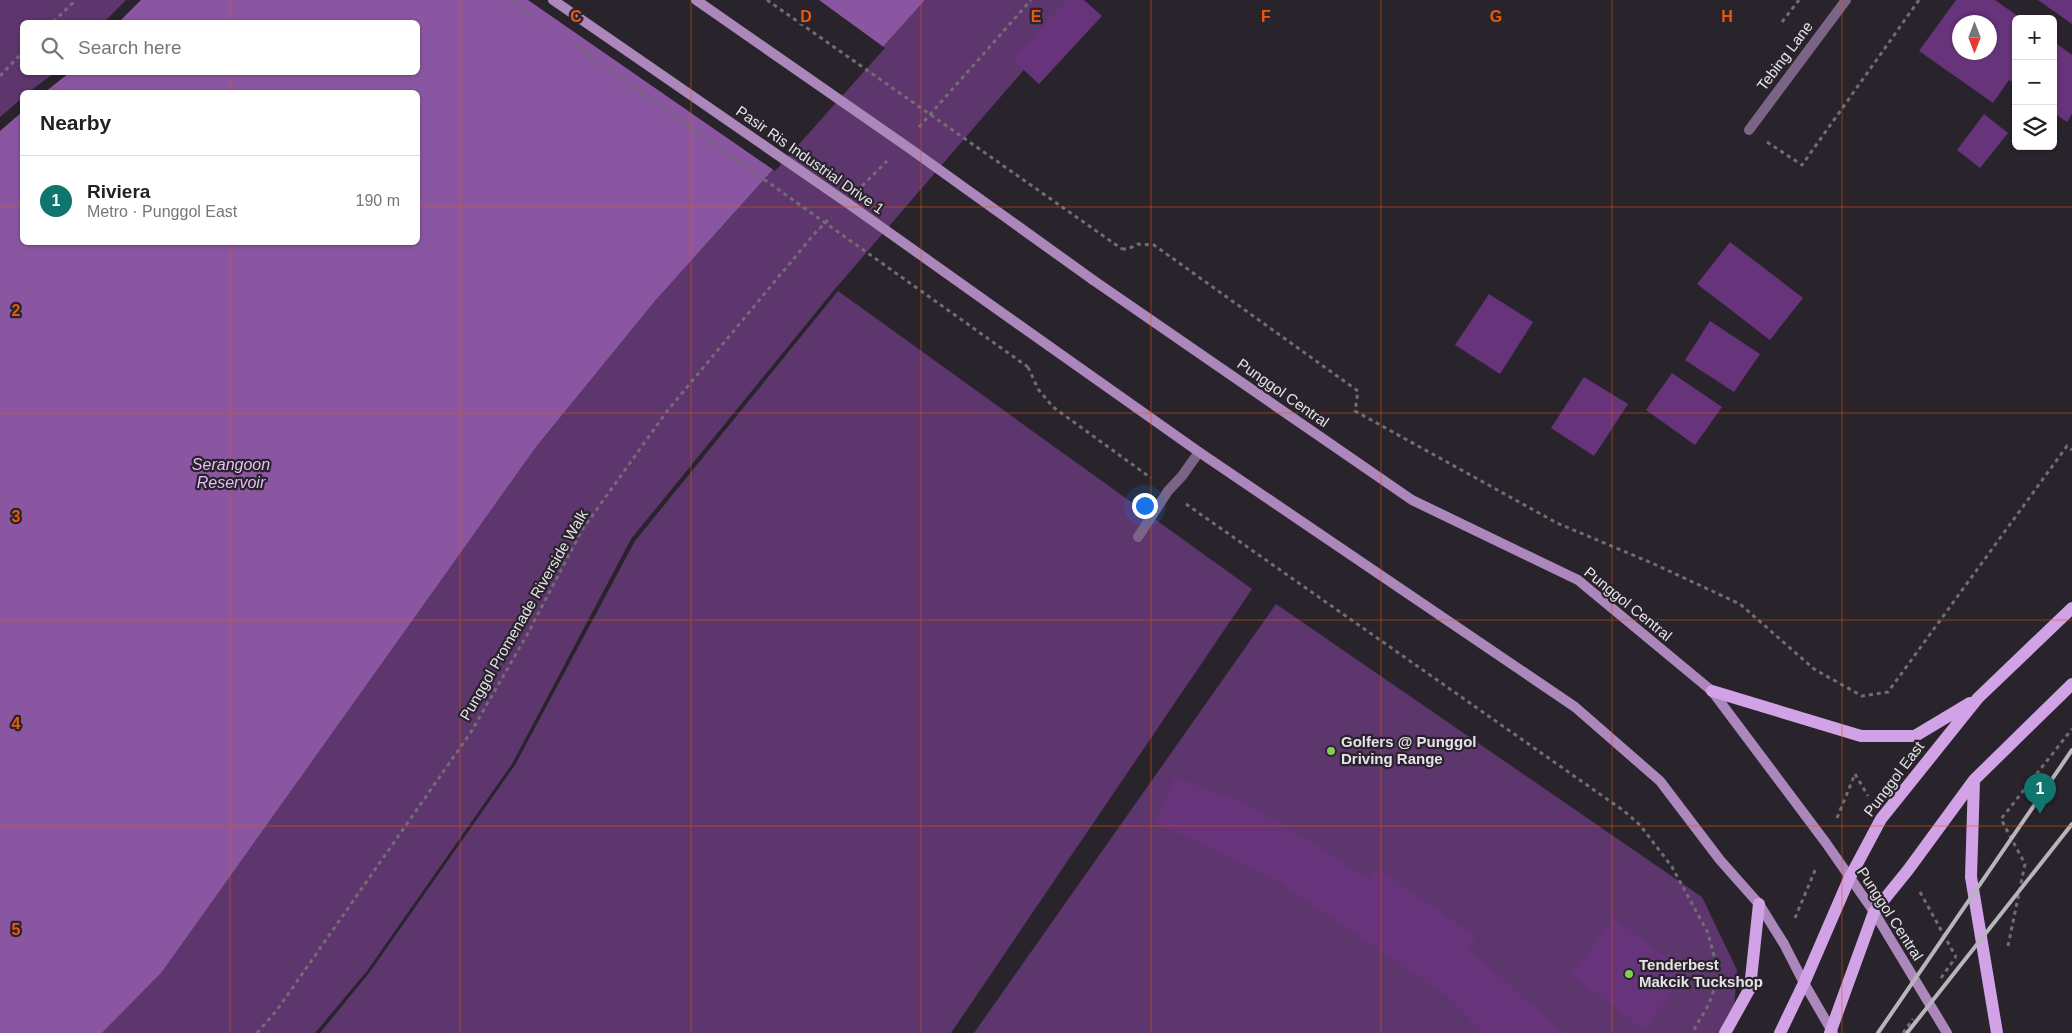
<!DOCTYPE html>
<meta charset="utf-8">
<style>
:root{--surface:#fff;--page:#f6f6f6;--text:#222;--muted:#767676;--line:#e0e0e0;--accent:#0f766e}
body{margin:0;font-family:Arial,sans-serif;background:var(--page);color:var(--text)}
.controls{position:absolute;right:15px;top:15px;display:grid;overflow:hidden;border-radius:8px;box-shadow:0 1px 4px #0004}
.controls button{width:45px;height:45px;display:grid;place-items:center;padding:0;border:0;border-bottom:1px solid var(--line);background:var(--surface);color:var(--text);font:25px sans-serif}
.compass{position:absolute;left:1952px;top:15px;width:45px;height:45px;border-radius:50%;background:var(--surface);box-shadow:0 1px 4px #0004;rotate:180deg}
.you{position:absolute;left:1144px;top:505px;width:18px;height:18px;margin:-12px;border:4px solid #fff;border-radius:50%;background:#1a73e8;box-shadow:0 0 0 8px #1a73e833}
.badge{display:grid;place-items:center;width:32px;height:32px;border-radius:50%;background:var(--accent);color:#fff;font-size:16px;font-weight:700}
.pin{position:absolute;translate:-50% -41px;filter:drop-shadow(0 1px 2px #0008)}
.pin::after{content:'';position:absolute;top:26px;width:18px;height:15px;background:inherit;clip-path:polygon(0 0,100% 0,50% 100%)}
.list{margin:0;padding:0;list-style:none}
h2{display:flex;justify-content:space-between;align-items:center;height:65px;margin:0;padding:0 20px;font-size:21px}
h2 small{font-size:16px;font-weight:400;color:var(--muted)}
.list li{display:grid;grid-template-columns:32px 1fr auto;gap:15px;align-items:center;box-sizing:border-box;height:90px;padding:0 20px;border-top:1px solid var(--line)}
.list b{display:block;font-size:19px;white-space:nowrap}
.list p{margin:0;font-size:16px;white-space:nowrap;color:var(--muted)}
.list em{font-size:16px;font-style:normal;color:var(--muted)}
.icon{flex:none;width:28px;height:28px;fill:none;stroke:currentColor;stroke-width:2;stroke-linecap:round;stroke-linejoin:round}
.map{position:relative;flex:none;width:2072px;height:1033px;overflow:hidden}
.search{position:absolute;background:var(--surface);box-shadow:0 1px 4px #0004;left:20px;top:20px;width:400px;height:55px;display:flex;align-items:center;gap:12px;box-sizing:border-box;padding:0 18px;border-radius:8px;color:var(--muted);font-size:19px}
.panel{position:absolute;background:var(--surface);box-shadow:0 1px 4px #0004;left:20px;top:90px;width:400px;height:155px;border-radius:8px}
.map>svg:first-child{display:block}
.green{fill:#5c366c}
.water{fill:#8b56a1}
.pier{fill:#29232c}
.building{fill:#67337b;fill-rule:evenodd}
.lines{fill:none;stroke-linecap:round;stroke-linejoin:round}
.path{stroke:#726c74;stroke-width:3;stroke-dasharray:4 4;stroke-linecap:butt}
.lane{stroke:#7b6485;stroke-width:10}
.street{stroke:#7b6485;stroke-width:10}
.secondary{stroke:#ac87bc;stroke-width:10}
.primary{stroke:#d2a2e7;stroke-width:12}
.rail{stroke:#b9b3bb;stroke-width:4}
.path-bridge{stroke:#726c74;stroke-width:3;stroke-dasharray:4 4;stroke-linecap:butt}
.secondary-bridge{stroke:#ac87bc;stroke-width:10}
.grid{fill:none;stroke:#e8590c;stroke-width:1;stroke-opacity:0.55}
.poi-dot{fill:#82d050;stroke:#29232c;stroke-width:2}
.labels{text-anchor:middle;stroke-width:4.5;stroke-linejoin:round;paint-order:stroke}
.street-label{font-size:15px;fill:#e7e2e9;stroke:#29232c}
.poi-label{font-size:15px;font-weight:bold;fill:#e7e2e9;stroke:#29232c;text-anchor:start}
.water-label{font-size:16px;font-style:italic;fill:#e7bdfa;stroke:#29232c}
.grid-label{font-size:16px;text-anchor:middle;font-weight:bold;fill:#e8590c;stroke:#29232c;stroke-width:4.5;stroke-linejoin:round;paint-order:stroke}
</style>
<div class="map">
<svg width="2072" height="1033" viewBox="0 0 2072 1033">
<rect width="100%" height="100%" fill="#29232c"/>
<!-- green -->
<path class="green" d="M0,0h126l-22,22h-82v50l32,1 -25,19h-7v6l-22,19z
M925,0h159l-249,289 -204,250 -119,225 -145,207 -52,62h-213l60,-61 374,-525 119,-146z
M838,291l414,298 -301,444h-631l49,-60 146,-208 120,-224z
M1276,604l426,293 35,73 -5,63h-758z"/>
<!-- water -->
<path class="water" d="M141,0h784l-270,301 -119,146 -374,525 -60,61h-102v-902l22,-19v130h396v-150h-373l24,-19 349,-1v-50h-299z"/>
<!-- pier -->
<path class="pier" d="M528,0h291l66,48 -110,123z"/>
<!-- building -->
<path class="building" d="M1066,0h18l18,16 -63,68 -27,-25z
M1956,0h39l27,19h-6v66l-7,-5 -16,23 -74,-52zM1960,22h30v30h-30z
M2038,0h34v24z
M2053,41l19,14v59l-5,8 -14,-10z
M1984,114l24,19 -28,35 -23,-18z
M1730,242l73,56 -33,42 -73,-56z
M1489,294l44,28 -33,52 -45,-29z
M1710,321l50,33 -26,38 -49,-32z
M1672,373l50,34 -27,38 -49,-35z
M1584,377l44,27 -34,52 -43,-28z
M1175,777l72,27 72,43 50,33 9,-12 98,69 -8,11 95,85h-80l-35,-36 -175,-119 -117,-55z
M1614,918l73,55 -43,57 -73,-55z"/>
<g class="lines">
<!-- path -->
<path class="path" d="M53,22l23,-22
M1782,22l17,-22
M0,76l22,-23
M919,127l112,-127
M1767,142l35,23 117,-165
M862,186l25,-25
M1122,249h6l10,-5 16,1 204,146 -3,20 202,112 97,41 86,40 74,65 48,27 26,-4 179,-246 5,4
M1028,367l10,22 15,18 98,71
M1186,504l438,307 16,14 32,42 36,66 11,42 -10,29 -17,29
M1855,774l13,22
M1837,818l18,-44
M1920,892l36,65
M1795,918l21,-50
M2008,946l17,-82 -24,-45 71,-90
M1941,978l15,-21
M257,1033l20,-23 194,-278 57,-99 54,-103 86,-120 147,-177 16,-16
M1903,1033l10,-14"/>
<!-- lane -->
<path class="lane" d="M1138,537l30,-46 14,-15 17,-24"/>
<!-- street -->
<path class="street" d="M1749,130l97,-130"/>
<!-- secondary -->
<path class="secondary" d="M1093,280l319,220 166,80 134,111 114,152 48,69 73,121
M1049,346l150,106 376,255 85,74 60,79 39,44 25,40 20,39 29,50"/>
<!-- primary -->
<path class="primary" d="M1712,691l149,45h54l55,-33
M1974,780l-3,97 26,156
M1725,1033l25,-45 9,-84
M1780,1033l24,-50 45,-104 32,-60 97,-121 94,-90
M1830,1033l44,-121 34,-42 66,-90 98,-96"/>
<!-- rail -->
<path class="rail" d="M1878,1033l194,-283
M1907,1033l165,-209"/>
<!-- path-bridge -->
<path class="path-bridge" d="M511,0l26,19
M767,0l355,249
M575,45l453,322"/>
<!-- secondary-bridge -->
<path class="secondary-bridge" d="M553,0l293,202 203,144
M696,0l213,148 184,132"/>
</g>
<!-- grid -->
<path class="grid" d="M230,0v22M460,0v1033M691,0v1033M921,0v1033M1151,0v1033M1381,0v1033M1612,0v1033M1842,0v1033M230,72v20M0,207h22M418,207h1654M230,242v791M0,413h2072M0,620h2072M0,826h2072"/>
<!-- markers -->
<g class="poi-dot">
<circle cx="1331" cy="751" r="5"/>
<circle cx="1629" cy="974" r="5"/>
</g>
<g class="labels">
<!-- street labels -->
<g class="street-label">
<text transform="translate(1785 56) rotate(-53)" y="5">Tebing Lane</text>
<text transform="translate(810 160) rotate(35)" y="5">Pasir Ris Industrial Drive 1</text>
<text transform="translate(1283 393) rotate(35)" y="5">Punggol Central</text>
<text transform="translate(1628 604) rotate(39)" y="5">Punggol Central</text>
<text transform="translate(524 615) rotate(-60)" y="5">Punggol Promenade Riverside Walk</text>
<text transform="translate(1894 779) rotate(-53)" y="5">Punggol East</text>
<text transform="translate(1890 914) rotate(57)" y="5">Punggol Central</text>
</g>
<!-- poi labels -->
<g class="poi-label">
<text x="1341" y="747">Golfers @ Punggol<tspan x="1341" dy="17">Driving Range</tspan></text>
<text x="1639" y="970">Tenderbest<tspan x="1639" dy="17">Makcik Tuckshop</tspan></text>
</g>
<!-- water labels -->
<g class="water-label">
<text x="231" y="470">Serangoon<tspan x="231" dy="18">Reservoir</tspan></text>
</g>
</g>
<g class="grid-label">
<text x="576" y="22">C</text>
<text x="806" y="22">D</text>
<text x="1036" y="22">E</text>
<text x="1266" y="22">F</text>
<text x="1496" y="22">G</text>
<text x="1727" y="22">H</text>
<text x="16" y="316">2</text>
<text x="16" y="522">3</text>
<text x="16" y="729">4</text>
<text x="16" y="935">5</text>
</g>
</svg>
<div class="controls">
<button>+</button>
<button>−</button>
<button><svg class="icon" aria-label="layers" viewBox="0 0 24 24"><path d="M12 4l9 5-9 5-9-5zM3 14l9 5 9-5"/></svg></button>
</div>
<svg class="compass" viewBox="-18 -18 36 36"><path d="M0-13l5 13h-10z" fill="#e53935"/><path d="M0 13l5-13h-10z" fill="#767676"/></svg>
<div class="you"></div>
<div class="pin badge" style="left:2040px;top:814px">1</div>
<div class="search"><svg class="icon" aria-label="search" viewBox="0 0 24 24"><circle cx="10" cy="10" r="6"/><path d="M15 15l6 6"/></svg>Search here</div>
<section class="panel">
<h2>Nearby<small></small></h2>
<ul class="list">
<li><span class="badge">1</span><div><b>Riviera</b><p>Metro · Punggol East</p></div><em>190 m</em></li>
</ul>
</section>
</div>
